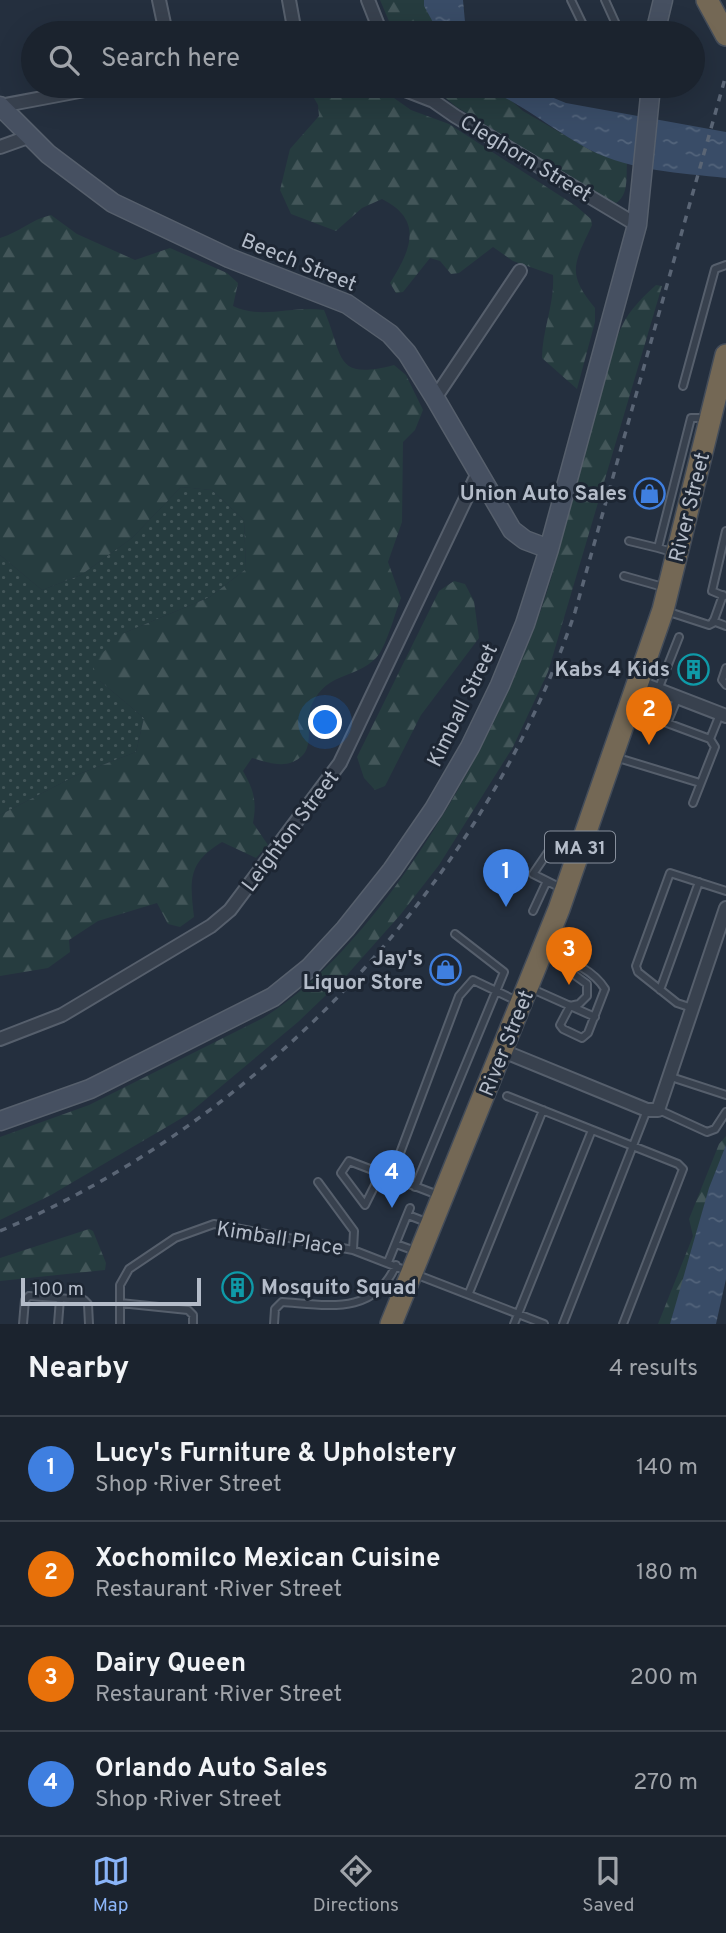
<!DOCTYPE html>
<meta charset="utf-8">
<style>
:root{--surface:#1b232e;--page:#282f3a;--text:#f1f3f6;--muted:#a0a4aa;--line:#39404a;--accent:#8ab4f8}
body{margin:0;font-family:Overpass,sans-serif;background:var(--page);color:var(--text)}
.scale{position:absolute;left:21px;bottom:18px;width:180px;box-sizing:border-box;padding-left:7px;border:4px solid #b4bcc9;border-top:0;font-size:19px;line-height:24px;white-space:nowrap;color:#b4bcc9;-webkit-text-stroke:5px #1d2633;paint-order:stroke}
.you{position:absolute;left:326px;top:723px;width:24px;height:24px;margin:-18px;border:5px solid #fff;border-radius:50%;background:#1a73e8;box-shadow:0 0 0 10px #1a73e833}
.badge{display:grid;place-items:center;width:46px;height:46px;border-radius:50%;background:var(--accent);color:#fff;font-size:23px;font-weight:700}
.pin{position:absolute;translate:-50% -58px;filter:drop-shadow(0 2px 4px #0008)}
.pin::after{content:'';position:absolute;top:37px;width:24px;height:21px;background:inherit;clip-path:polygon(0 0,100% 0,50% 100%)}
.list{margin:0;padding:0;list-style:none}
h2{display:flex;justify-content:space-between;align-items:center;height:91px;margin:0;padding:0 28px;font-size:30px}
h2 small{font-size:23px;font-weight:400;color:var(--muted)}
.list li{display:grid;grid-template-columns:46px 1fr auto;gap:21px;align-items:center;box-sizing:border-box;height:105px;padding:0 28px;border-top:2px solid var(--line)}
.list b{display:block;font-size:26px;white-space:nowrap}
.list p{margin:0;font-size:23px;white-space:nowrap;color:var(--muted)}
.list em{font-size:23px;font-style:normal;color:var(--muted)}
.icon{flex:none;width:38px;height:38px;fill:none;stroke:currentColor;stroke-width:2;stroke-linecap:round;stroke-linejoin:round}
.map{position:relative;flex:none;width:726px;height:1324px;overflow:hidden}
.search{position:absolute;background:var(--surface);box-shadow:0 7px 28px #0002;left:21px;right:21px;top:21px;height:77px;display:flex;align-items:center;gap:18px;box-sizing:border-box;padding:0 24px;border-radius:38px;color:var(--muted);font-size:26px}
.sheet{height:511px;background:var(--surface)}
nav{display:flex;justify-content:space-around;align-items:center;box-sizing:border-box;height:98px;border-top:2px solid var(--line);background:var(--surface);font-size:19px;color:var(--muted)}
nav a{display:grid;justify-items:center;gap:4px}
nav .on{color:var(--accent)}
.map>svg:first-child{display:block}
.grass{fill:url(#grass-dots)}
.forest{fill:url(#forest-firs)}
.water{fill:url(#water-ripples)}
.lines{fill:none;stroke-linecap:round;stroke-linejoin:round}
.lane-casing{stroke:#565f6c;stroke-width:10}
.street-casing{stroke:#565f6c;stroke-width:16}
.secondary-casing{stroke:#565f6c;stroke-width:21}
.highway-casing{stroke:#434c59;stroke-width:24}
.lane{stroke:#38414e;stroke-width:6}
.street{stroke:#38414e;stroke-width:12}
.secondary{stroke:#465061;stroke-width:18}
.highway{stroke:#746855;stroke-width:21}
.rail{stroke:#5a6575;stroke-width:3.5;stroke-dasharray:7 7;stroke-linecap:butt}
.labels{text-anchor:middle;stroke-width:6;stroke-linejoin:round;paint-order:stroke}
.shield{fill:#1d2633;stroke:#878f9c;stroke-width:2}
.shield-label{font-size:19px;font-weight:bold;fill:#b4bcc9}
.street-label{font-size:21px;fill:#b4bcc9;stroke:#1d2633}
.poi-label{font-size:21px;font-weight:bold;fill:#b4bcc9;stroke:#1d2633;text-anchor:end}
</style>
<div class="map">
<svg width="726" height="1324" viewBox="0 0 726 1324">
<defs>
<pattern id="grass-dots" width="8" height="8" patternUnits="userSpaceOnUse" patternTransform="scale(1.75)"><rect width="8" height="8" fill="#263c3f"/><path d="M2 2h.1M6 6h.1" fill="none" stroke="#435659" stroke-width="1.8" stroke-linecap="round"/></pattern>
<pattern id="forest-firs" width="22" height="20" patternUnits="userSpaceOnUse" patternTransform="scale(1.75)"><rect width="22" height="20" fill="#263c3f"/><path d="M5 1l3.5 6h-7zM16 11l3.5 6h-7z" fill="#435659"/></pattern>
<pattern id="water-ripples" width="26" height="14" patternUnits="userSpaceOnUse" patternTransform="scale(1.75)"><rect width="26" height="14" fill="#394c67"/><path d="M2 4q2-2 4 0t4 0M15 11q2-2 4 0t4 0" fill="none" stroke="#53647b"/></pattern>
</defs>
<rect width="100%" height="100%" fill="#242f3e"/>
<!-- grass -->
<path class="grass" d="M181,487l31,3 32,30 2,49 -36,28 -86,36 -24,48 44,37 -8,34 -57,22 -79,41v-260l42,35 39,-15 51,-37z"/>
<!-- forest -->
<path class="forest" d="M380,0h44l15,33h-45z
M307,86h70l34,24 38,14 127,82 15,13 1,6c-18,39 -26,48 3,83v14l-18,67 -35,-31c0,-28 13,-55 11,-83l-40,-14 -20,-14 -34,26 -8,1 -11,-13 -10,-3 -27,34 -7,1 -6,-10c21,-33 34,-63 -8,-84l-20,9 -26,23 -45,-17 -11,-24 10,-41 29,-33 -1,-11z
M432,86h48l25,9 18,16 69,40 35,12c-1,14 2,32 -11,40l-7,-2 -154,-95z
M51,215l26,19 58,26 35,-12 57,25 11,10 -5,23c29,14 60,-1 91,4 20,46 9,71 70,55l12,10 17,35 -8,20 -12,12 -1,80 -14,40 13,36c-6,15 -15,50 -25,60 -22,22 -48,13 -64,46 -8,16 3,39 -10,52 -15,14 -33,7 -50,2l-9,13c11,19 14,31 10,52l15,22 -12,13 -34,-16c-35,21 -32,39 -28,75l-14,10 -12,-3 -11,-21 -59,18 -29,19 1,12 -22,16 -48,8v-161l79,-41 57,-22 8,-34 -44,-37 -9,-18 33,-30 86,-36 36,-28 -2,-49 -32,-30 -31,-3 -49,51 -51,37 -39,15 -42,-35v-317c20,-6 30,-18 51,-23z
M656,285l6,1 -114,386 -35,75 -74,118 -38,49 -55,62 -48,46 -111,93 -136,80 -51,25v-83l89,-32 174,-87c129,-79 255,-313 293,-457 16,-60 30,-120 49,-180 5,-18 9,-39 17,-55 8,-17 21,-29 34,-41z
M454,581l11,3 9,17 5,37 -58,77 -36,71 -10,4 -11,-12 -7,-21 82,-166z
M726,1136v9l-56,179h-12l35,-88 -4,-17 30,-75z
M89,1229l4,2 13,32 -1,7 -105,11v-23z"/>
<!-- water -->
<path class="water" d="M424,0h39l3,33h-27l-15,-27z
M480,86h44l42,17 160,29v46c-46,-5 -94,-7 -136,-28 -38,-20 -71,-49 -110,-64z
M726,1145v134l-10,45h-46l39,-136z"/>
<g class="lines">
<defs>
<path id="lane" d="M571,0l16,33
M605,0l15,33
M683,386l32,-117 11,-4
M629,541l29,7
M672,552l-14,-4 33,-130h14
M624,576l39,11
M724,596l-12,-5 14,-60
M666,611l43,14 4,-2 10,-28
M713,621l13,5
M726,668l-4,12 4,5
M658,690l21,-53
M632,710l78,29 10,-25
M667,723l11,-26
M615,757l85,26
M693,803l22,-56 -5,-8
M548,852l-15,22 30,15
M533,911l13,-28
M545,951c22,9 47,17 60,38l-17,44 -6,5 -19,-9 -3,-4 10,-19 9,-2 8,-8v-12l-18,-13 -15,-16
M530,988l65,29
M660,990l39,-108
M692,1008l-15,-5 -39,-31 -2,-6 34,-93 56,18
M671,1077l55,18
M507,1096l171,68 5,5 -60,155
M659,1110l48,22 8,-3 11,-17
M381,1173l-16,32 -24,-32 8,-12 89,34
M391,1177l68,-181 14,-16 44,21
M318,1182l36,49 -1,19
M415,1187l89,-215 -49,-38
M408,1215l18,7
M396,1244l22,8
M388,1262l22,-54
M469,1293l74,-183
M120,1303l68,7 5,5v9
M23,1324l2,-24 4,-4 55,4 4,4 1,20
M58,1324l2,-25
M120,1324v-39l9,-16 46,-31 39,-14 139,26 191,74
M274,1324l1,-15 7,-7c45,3 92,14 114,-37
M514,1324l78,-194
M563,1324l84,-214"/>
<path id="street" d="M159,0l7,33
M289,0l6,33
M368,0l13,33
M395,86l36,14
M419,86l13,14 23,16 182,109
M0,106l106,-20
M0,147l28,-10
M435,398l85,-127
M638,682l88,34
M0,1039l62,-24 149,-89 19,-16 110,-147 138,-290
M503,1051l144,59h11l68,-202"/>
<path id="secondary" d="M655,33l8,-33
M0,106l48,48 65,49 116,55 118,46 43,30 17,19 28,45 77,132 13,10 24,9
M0,1121l90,-32 183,-92 36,-29 36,-39 47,-59 42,-61 36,-62 30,-62 25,-61 24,-75 88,-324 14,-139"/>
<path id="highway" d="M707,0l19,35
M391,1324l168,-415 104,-299 63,-255"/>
</defs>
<!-- lane casing -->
<use href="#lane" class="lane-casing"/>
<!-- street casing -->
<use href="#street" class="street-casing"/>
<!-- secondary casing -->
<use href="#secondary" class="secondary-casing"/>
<!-- highway casing -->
<use href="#highway" class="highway-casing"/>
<!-- lane -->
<use href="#lane" class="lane"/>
<!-- street -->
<use href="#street" class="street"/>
<!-- secondary -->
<use href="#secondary" class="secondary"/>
<!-- highway -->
<use href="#highway" class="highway"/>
<!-- rail -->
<path class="rail" d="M0,1231c265,-112 483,-347 575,-619l151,-537"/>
</g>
<!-- icons -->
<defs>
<symbol id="shop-ring" viewBox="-11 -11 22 22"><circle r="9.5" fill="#1d2633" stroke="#3f7fe0" stroke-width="1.5"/><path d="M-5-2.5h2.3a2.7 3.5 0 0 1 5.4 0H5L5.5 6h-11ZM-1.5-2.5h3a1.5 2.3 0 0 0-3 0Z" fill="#3f7fe0"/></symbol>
<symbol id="building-ring" viewBox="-11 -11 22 22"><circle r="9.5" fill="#1d2633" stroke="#0f9aa8" stroke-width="1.5"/><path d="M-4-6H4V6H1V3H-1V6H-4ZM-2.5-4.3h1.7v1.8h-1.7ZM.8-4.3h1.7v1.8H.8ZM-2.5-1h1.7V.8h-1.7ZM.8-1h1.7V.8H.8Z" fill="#0f9aa8"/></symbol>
</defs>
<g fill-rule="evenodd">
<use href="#shop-ring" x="632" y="476" width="35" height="35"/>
<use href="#building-ring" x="676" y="652" width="35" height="35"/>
<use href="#shop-ring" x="428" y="952" width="35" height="35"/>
<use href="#building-ring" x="220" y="1270" width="35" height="35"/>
</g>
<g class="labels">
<!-- shield labels -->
<rect class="shield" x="545" y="831.5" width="70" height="31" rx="5"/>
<g class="shield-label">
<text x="580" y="854">MA 31</text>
</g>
<!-- street labels -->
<g class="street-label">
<text transform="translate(526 158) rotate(31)" y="7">Cleghorn Street</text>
<text transform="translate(299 262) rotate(22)" y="7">Beech Street</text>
<text transform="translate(689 507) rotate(-76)" y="7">River Street</text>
<text transform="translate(462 705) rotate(-64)" y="7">Kimball Street</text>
<text transform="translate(290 831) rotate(-53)" y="7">Leighton Street</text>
<text transform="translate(506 1043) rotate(-68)" y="7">River Street</text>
<text transform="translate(280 1238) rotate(9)" y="7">Kimball Place</text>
</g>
<!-- poi labels -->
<g class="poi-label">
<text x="627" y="500">Union Auto Sales</text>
<text x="670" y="676">Kabs 4 Kids</text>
<text x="423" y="965">Jay's<tspan x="423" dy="24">Liquor Store</tspan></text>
<text x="261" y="1294" text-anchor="start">Mosquito Squad</text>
</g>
</g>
</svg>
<div class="scale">100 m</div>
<div class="you"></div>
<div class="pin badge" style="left:506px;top:907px;background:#3f7fe0">1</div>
<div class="pin badge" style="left:649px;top:745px;background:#e8710a">2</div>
<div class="pin badge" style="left:569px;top:985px;background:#e8710a">3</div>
<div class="pin badge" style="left:392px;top:1208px;background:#3f7fe0">4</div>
<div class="search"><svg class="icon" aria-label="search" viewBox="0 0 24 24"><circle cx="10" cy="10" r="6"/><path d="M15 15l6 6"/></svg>Search here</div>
</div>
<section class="sheet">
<h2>Nearby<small>4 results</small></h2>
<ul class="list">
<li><span class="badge" style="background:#3f7fe0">1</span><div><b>Lucy's Furniture &amp; Upholstery</b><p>Shop · River Street</p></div><em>140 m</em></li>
<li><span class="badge" style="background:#e8710a">2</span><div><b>Xochomilco Mexican Cuisine</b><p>Restaurant · River Street</p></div><em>180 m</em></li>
<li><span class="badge" style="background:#e8710a">3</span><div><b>Dairy Queen</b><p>Restaurant · River Street</p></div><em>200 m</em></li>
<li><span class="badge" style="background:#3f7fe0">4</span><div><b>Orlando Auto Sales</b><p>Shop · River Street</p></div><em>270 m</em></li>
</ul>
</section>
<nav>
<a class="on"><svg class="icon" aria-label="map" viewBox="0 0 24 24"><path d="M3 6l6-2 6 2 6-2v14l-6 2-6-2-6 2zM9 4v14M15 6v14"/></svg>Map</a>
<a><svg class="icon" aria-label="directions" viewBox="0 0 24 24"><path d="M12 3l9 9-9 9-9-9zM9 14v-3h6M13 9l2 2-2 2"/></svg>Directions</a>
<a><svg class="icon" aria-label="saved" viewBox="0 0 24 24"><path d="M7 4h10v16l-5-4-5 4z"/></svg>Saved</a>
</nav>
